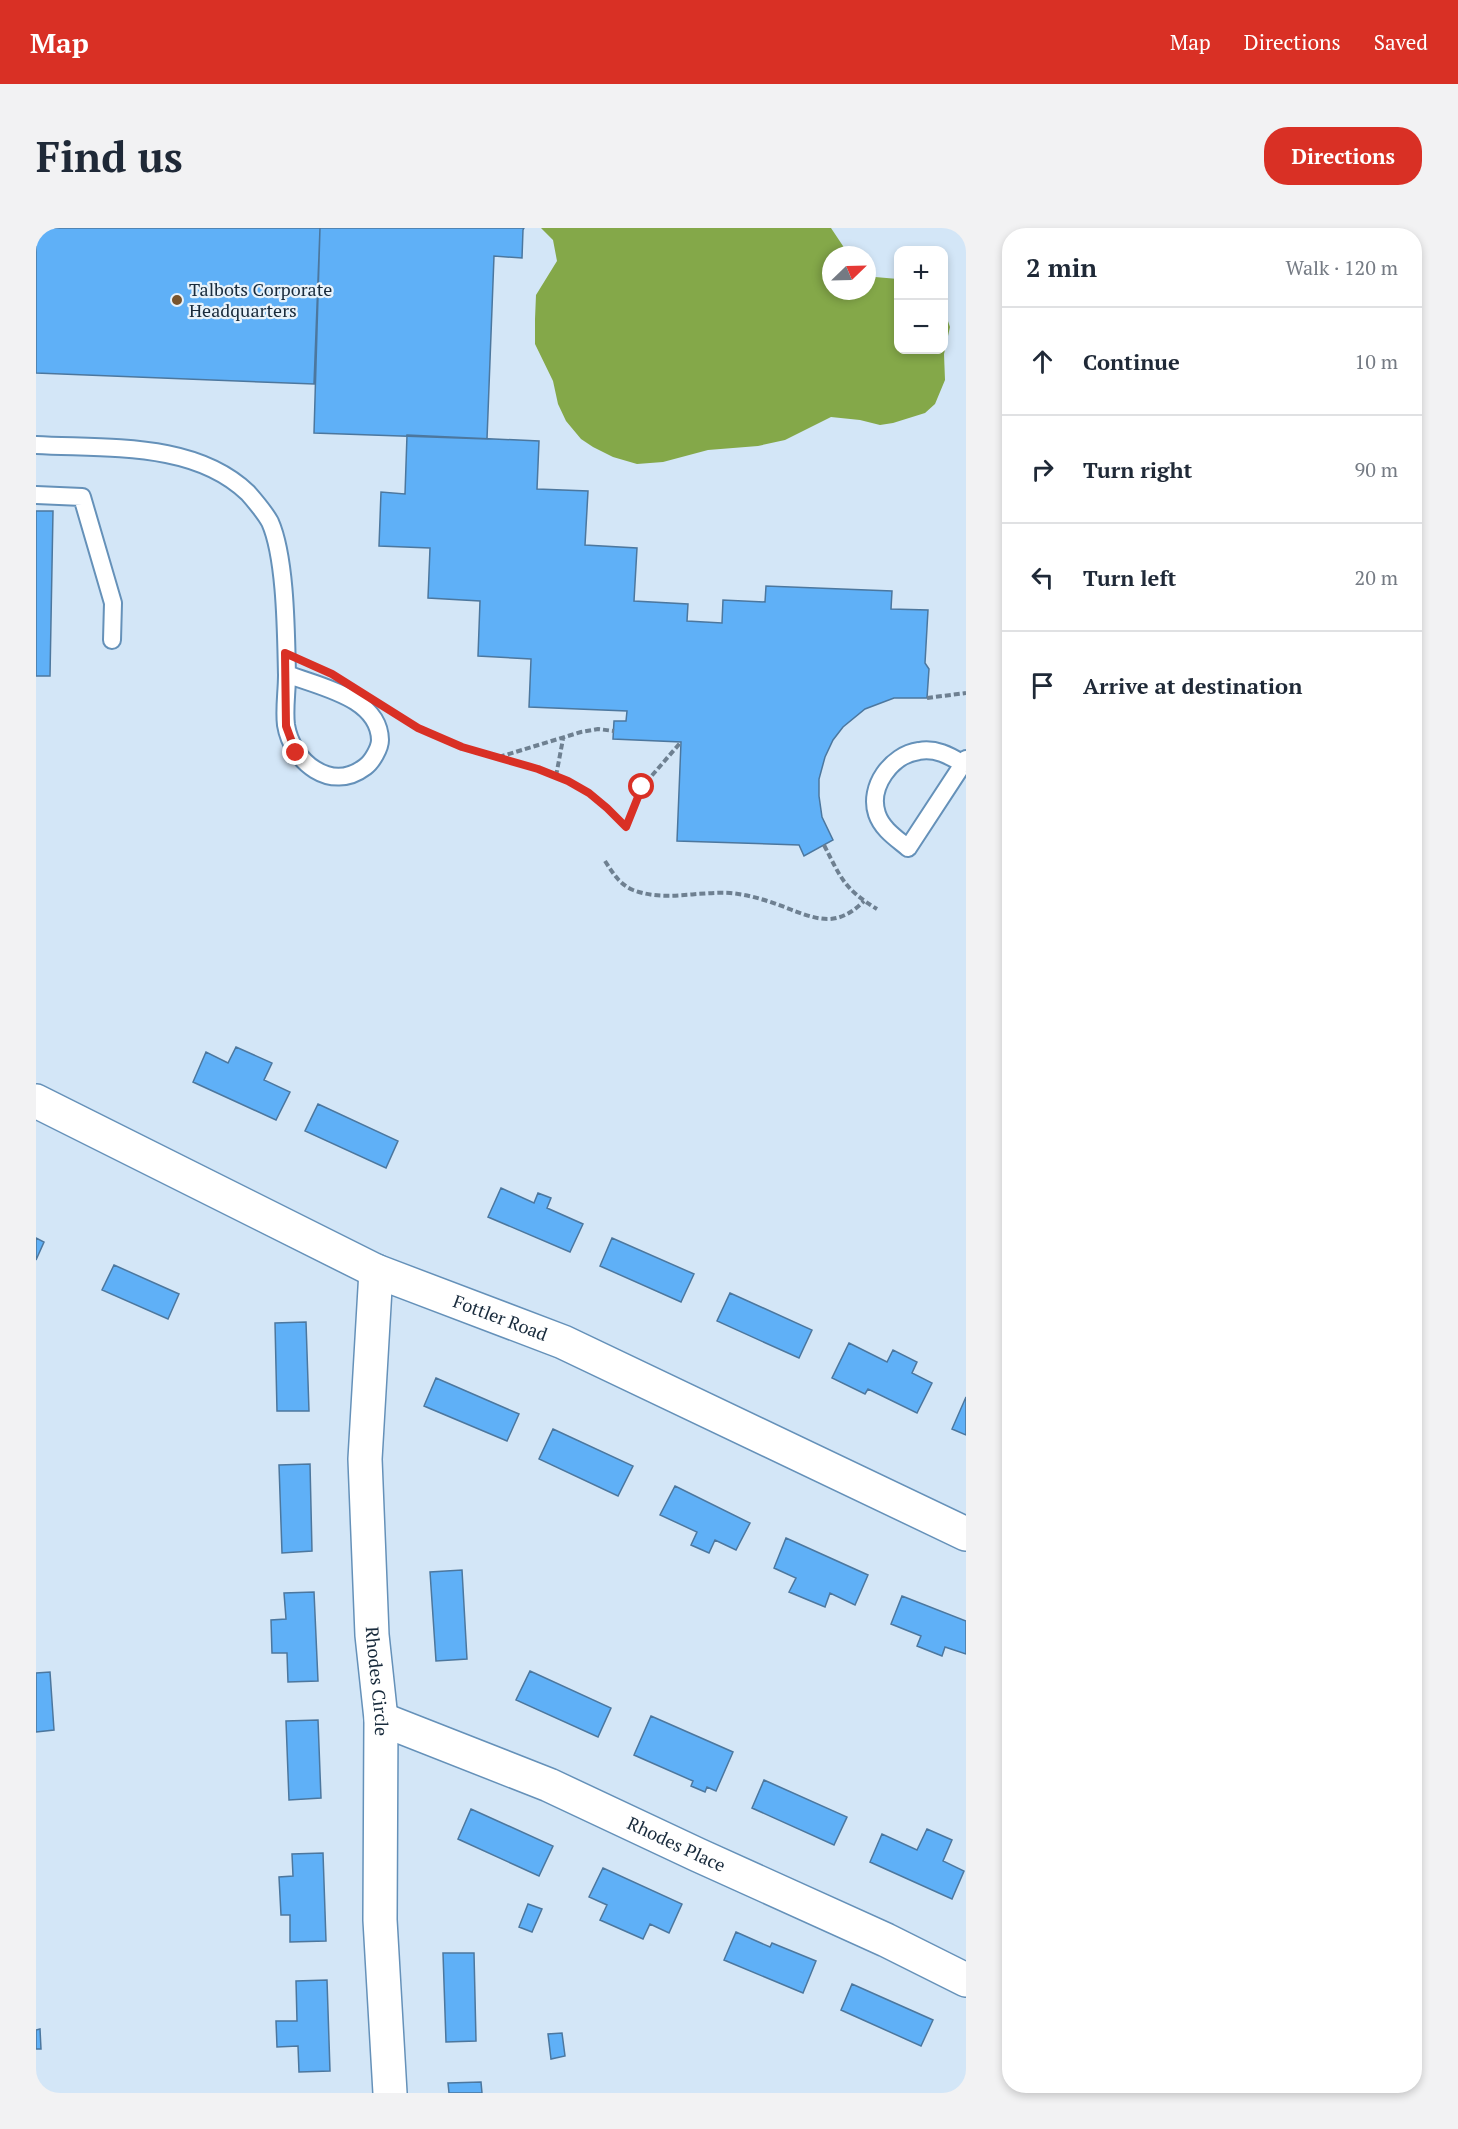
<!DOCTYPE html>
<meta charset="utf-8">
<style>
:root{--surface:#fff;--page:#f2f2f3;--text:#1f2937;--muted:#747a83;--line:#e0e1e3;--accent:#d93025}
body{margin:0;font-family:"PT Serif",serif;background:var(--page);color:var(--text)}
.controls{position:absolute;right:18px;top:18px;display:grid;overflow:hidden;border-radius:12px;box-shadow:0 3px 9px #0003}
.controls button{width:54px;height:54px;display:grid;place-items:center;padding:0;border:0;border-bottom:2px solid var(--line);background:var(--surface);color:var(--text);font:30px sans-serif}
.compass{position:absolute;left:786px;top:18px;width:54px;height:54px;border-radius:50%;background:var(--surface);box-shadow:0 3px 9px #0003;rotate:67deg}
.stop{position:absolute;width:18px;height:18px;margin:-14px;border:4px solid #d93025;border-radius:50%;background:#fff}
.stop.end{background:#d93025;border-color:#fff;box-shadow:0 2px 6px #0008}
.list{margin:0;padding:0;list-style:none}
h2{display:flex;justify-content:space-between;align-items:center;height:78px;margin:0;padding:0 24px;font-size:26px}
h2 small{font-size:20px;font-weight:400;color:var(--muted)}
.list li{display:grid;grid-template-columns:39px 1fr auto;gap:18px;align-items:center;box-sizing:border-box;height:108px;padding:0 24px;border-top:2px solid var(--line)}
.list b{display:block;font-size:22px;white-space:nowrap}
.list em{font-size:20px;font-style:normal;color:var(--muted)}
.icon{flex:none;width:33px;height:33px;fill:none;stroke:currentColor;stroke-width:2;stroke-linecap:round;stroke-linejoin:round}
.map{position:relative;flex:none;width:930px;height:1865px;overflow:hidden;border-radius:24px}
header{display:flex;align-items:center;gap:36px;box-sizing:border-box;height:84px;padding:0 30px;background:var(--accent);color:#fff}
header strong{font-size:28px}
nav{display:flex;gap:33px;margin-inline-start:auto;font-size:21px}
.intro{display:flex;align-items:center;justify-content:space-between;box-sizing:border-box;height:144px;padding:0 36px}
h1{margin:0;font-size:42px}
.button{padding:15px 27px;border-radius:24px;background:var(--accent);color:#fff;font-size:21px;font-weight:700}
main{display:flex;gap:36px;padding:0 36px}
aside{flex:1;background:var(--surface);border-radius:24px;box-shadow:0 3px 9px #0003}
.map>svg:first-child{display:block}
.water{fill:#84a849}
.building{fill:#5fb0f7;stroke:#4c779e;stroke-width:1.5}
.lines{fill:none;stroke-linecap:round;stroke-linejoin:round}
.service-casing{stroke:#6591b9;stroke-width:20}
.minor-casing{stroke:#6591b9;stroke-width:36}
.path{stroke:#6e8091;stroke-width:4;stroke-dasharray:6 3;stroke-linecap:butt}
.service{stroke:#fff;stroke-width:16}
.minor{stroke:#fff;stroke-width:33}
.route{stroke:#d93025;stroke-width:8}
.poi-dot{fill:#78542e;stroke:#e8f2fa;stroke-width:2}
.labels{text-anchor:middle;stroke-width:4.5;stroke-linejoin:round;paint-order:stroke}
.poi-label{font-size:18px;fill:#192b3c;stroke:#e8f2fa;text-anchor:start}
.street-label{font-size:18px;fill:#192b3c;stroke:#e8f2fa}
</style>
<header>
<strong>Map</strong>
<nav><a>Map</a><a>Directions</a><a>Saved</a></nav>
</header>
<div class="intro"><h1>Find us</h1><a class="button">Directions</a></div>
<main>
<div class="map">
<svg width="930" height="1865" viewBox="0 0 930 1865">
<rect width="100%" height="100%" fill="#d3e6f7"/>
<!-- water -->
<path class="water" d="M505,0h290l18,27h-18v36h36v-18l8,4 23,2v71h46v-41l6,18 -6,27 1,26 -10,24 -10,9 -32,10 -13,2 -20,-5 -29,-3 -46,23 -27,6 -50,4 -45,12 -26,2 -24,-7 -20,-10 -12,-8 -15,-18 -8,-17 -5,-23 -18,-37v-25l1,-24 21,-34 -4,-21z"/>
<!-- building -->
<path class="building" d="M0,0h284l-6,156 -278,-11z
M284,0h204l-1,2 -1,28 -28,-2 -7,183 -173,-6z
M371,207l132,6 -2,48 51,2 -3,54 52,3 -3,53 54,3 -1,17 35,2 1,-23 42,2 1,-16 126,5 -1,18 37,1 -3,53 4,6 -2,29h-33l-29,11 -22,18 -10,13 -8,17 -6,22v17l3,21 11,23 -29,16 -5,-11 -122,-4 4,-99 -68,-3 1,-18h12l1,-10 -98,-4 2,-48 -53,-3 2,-55 -52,-3 2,-50 -51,-2 2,-54 24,2z
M0,283h17l-3,165h-14z
M200,819l36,16 -8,17 26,12 -14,28 -83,-38 13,-30 22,11z
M282,876l80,37 -12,27 -81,-37z
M465,960l33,15 4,-10 13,5 -4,10 36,16 -13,28 -82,-35z
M0,1010l8,4 -8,18z
M576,1010l82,36 -13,28 -81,-36z
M78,1037l65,29 -11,25 -66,-29z
M694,1065l82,37 -13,28 -82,-37z
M270,1094l3,89h-32l-2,-88z
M813,1115l38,19 6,-12 24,12 -5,11 20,10 -15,30 -49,-24 -3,5 -33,-16z
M400,1150l83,36 -12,27 -83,-35z
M930,1169v38l-14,-6z
M517,1201l80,37 -15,30 -79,-37z
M274,1236l2,87 -30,2 -3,-88z
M639,1258l75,37 -14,27 -21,-10 -6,13 -18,-8 6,-13 -37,-17z
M750,1310l82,37 -13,30 -25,-12 -5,14 -36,-15 7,-14 -22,-10z
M426,1342l5,89 -31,2 -6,-89z
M278,1364l4,89 -30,1 -1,-29h-15l-1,-33 15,-1 -2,-26z
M866,1368l64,25v33l-21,-7 -3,9 -25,-10 4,-10 -30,-12z
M494,1443l81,37 -13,29 -82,-37z
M14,1444l4,58 -18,2v-59z
M615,1488l82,36 -17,39 -9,-4 -2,5 -14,-6 2,-5 -59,-26z
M282,1492l3,78 -32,2 -3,-79z
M728,1552l83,37 -13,28 -82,-37z
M435,1581l82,37 -14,30 -81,-37z
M891,1601l25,11 -9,21 21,10 -12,28 -82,-37 12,-28 35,16z
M287,1625l3,88 -36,1v-27h-9l-2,-38 14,-1 -1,-22z
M567,1640l79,36 -13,29 -19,-9 -7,15 -43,-19 7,-15 -18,-8z
M492,1676l14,5 -10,23 -13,-5z
M700,1704l34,15 2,-4 44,18 -13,32 -79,-33z
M407,1725h31l2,88 -30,1z
M291,1752l3,91 -31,1 -1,-26 -21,1 -1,-26h21l-1,-40z
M816,1756l81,36 -12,26 -80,-36z
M4,1801l1,20h-5v-19z
M526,1805l3,23 -14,3 -3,-25z
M445,1854l1,11h-33l-1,-10z"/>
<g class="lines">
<defs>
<path id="service" d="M0,217c70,4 158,-4 212,48 7,8 17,20 22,29 16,36 16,113 17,153 0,17 -3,34 -1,50 6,37 45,68 79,42 7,-5 15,-19 15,-27 -1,-43 -61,-53 -93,-66
M0,267l46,2 31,106 -1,37
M927,536c-14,-9 -28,-16 -44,-13 -28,4 -51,36 -42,63 5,15 19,24 31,34l55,-84 3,-5"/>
<g id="minor">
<path id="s1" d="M0,873l340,170 187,71 403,192"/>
<path id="s2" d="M340,1043l-11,188 7,176 9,84 -1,201 10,173"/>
<path id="s3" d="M345,1491l168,66 149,70 188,85 80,40"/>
</g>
</defs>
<!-- service casing -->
<use href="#service" class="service-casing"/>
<!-- minor casing -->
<use href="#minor" class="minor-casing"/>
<!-- path -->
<path class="path" d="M891,470l39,-5
M362,488c21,12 44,24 67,31 34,12 71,18 104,35 22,11 40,28 57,45l16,-40 39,-45
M463,529l82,-25 17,-3 16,2
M520,548l7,-37
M788,617c17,33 20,44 53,64
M569,633c8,12 14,23 28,29 31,12 65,1 97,3 22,2 42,9 62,17 11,4 23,9 36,9 14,0 26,-8 36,-18"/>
<!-- service -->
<use href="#service" class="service"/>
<!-- minor -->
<use href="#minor" class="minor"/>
</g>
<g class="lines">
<!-- route -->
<path class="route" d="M260,525l-10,-27 -1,-73 47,21 86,54 44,19 76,22 30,12 21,12 18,15 19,19 16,-40"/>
</g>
<!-- markers -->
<circle class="poi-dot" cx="141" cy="72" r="6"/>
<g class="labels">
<!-- poi labels -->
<g class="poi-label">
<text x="153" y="68">Talbots Corporate<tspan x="153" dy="21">Headquarters</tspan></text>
</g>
<!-- street labels -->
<g class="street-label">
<text dy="6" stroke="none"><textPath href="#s1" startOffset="513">Fottler Road</textPath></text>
<text dy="6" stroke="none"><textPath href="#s2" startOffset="411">Rhodes Circle</textPath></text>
<text dy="6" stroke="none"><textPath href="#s3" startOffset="321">Rhodes Place</textPath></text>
</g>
</g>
</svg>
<div class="controls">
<button>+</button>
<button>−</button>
</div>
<svg class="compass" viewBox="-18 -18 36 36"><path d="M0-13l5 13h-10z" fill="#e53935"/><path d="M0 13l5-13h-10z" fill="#747a83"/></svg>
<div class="stop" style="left:606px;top:559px"></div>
<div class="stop end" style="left:260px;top:525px"></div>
</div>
<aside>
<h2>2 min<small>Walk · 120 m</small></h2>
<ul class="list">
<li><svg class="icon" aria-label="ahead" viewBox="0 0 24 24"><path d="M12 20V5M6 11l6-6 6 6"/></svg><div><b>Continue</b></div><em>10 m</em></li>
<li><svg class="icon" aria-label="right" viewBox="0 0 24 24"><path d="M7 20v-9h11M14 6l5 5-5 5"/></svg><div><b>Turn right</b></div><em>90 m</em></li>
<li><svg class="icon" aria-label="left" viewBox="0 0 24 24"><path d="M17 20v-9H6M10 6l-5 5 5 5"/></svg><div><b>Turn left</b></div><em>20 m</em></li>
<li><svg class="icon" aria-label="arrive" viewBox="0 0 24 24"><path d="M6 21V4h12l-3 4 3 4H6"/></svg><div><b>Arrive at destination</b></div></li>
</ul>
</aside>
</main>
